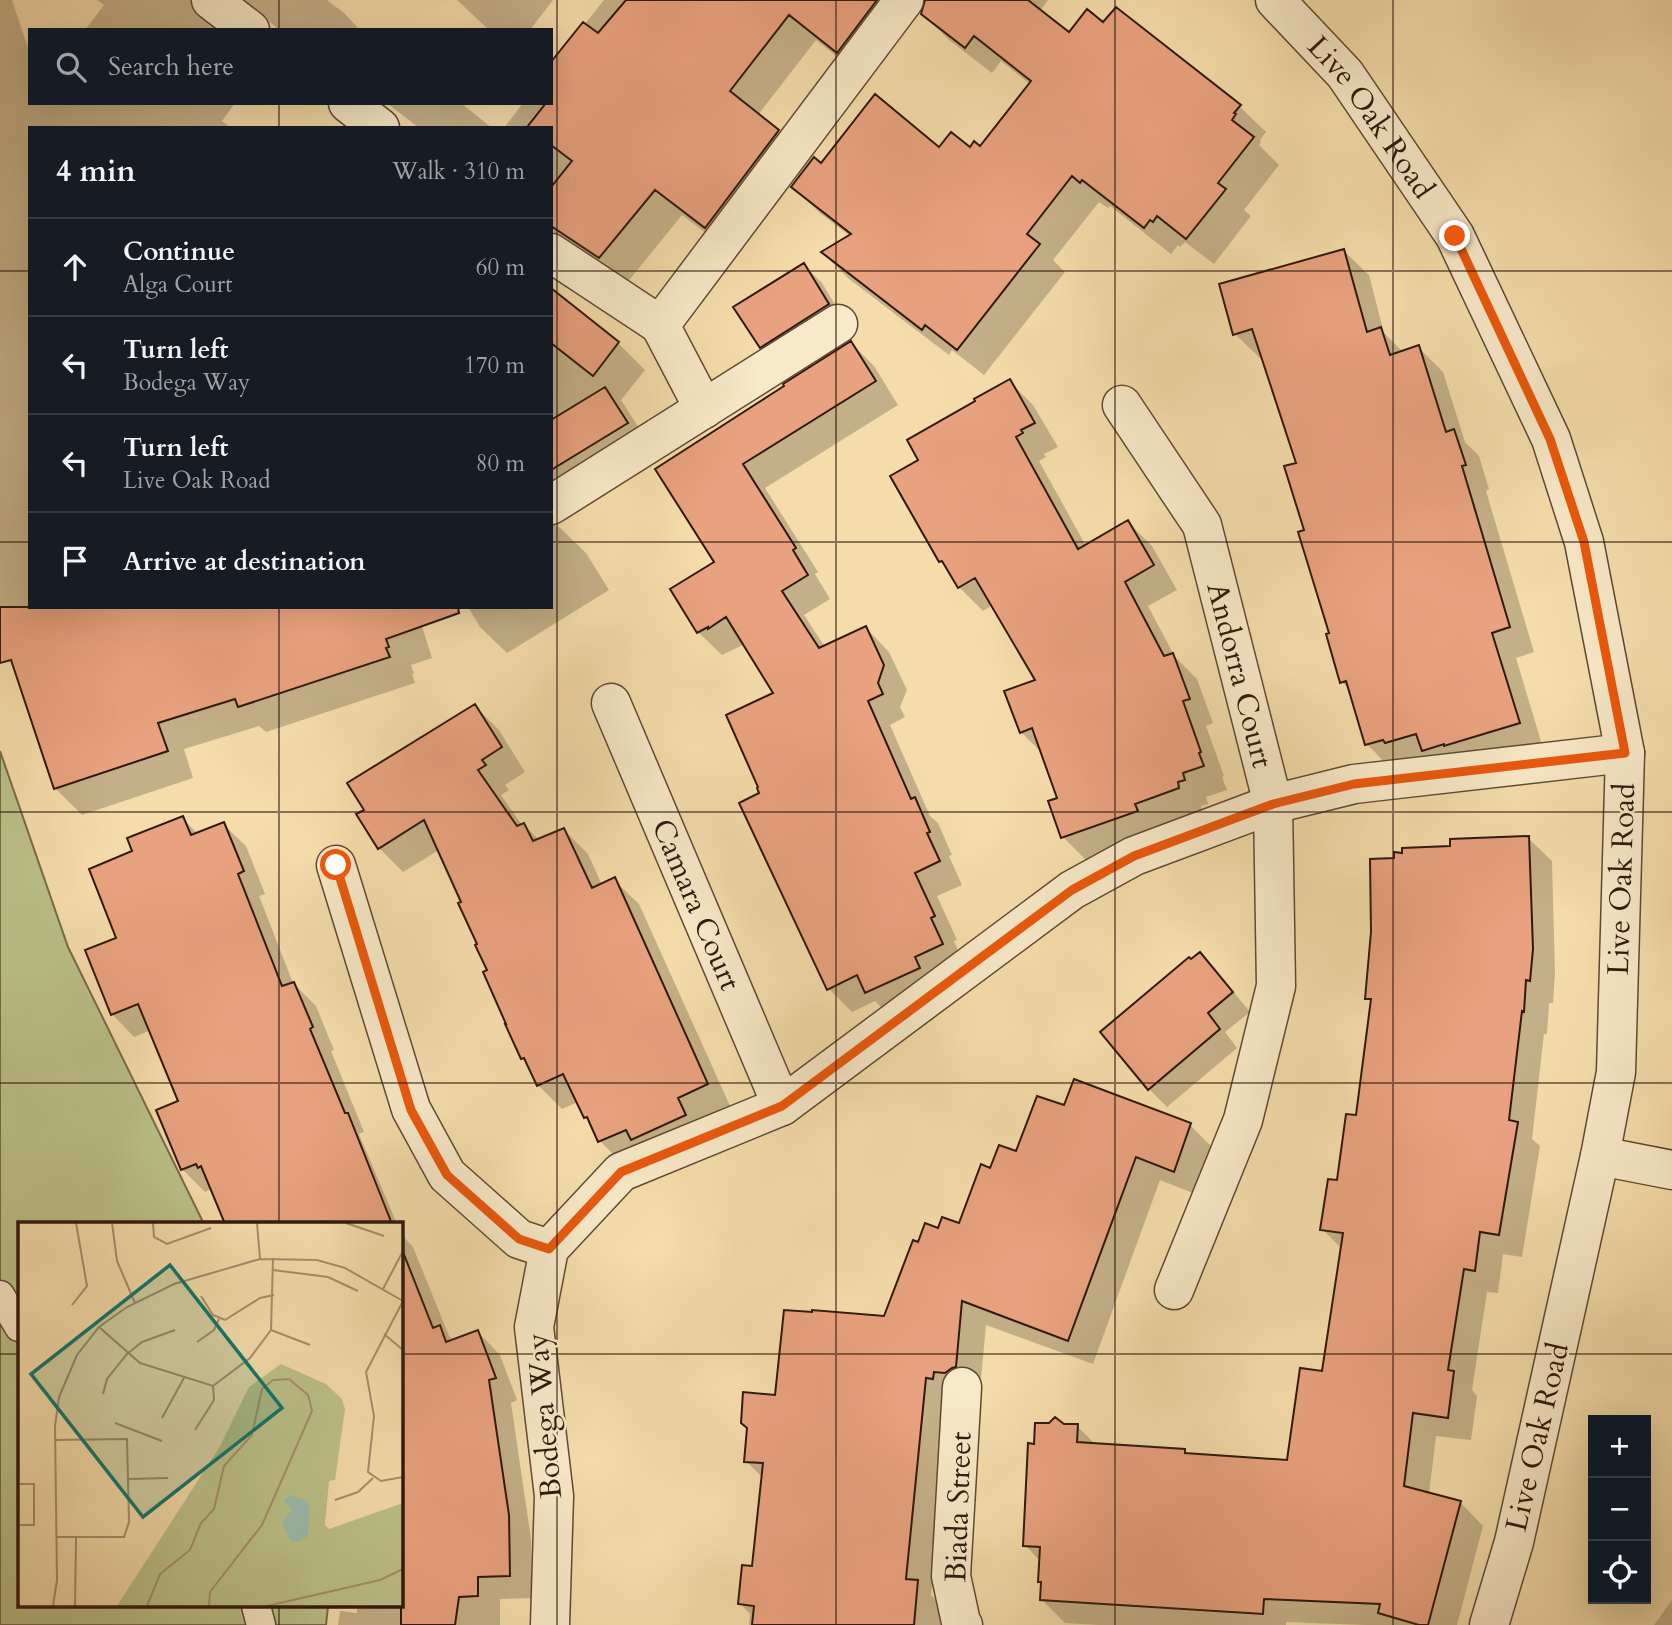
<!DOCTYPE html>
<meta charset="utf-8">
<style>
:root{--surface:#171b24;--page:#242831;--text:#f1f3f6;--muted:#9ea1a6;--line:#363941}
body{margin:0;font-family:Cardo,serif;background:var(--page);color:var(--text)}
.controls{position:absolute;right:21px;bottom:21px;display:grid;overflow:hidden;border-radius:0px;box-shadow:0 7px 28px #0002}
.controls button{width:63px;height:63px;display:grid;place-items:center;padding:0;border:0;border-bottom:2px solid var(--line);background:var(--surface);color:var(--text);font:35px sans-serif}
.stop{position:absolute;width:21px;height:21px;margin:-16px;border:5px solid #ea580c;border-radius:50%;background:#fff}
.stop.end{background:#ea580c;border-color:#fff;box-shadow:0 2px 7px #0008}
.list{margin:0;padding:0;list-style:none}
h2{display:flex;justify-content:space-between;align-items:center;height:91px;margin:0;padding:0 28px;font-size:30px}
h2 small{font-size:23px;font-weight:400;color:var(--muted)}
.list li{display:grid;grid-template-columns:46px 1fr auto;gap:21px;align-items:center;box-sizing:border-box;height:98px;padding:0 28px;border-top:2px solid var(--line)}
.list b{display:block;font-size:26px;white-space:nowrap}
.list p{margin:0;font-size:23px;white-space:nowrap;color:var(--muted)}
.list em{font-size:23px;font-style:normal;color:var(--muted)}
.icon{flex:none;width:38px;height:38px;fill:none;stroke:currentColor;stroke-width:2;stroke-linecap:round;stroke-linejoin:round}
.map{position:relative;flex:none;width:1672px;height:1625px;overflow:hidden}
.search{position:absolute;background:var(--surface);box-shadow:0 7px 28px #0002;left:28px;top:28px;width:525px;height:77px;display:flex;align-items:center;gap:18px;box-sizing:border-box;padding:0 24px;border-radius:0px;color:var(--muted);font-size:26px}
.panel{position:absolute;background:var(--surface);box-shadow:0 7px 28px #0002;left:28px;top:126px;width:525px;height:483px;border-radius:0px}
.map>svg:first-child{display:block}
.green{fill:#bcc189;stroke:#766c4b;stroke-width:2}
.shadow{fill:#0003}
.building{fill:#e9a27f;stroke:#2f180d;stroke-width:2}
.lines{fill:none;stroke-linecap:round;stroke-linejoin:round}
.service-casing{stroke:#604934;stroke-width:31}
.minor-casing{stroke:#604934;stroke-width:41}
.tertiary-casing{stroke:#604934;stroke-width:41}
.service{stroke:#f8e9c8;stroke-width:28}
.minor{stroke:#f8e9c8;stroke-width:38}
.tertiary{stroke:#f8e9c8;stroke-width:38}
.route{stroke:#ea580c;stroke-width:9}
.grid{fill:none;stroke:#2f180d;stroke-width:2;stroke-opacity:0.55}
.labels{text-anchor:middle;stroke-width:5;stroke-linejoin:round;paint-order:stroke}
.street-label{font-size:30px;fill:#2f180d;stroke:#f8e9c8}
.inset-road{fill:none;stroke:#a68e6c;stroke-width:2}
.view{fill:#0f766e;fill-opacity:0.15;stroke:#0f766e;stroke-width:3.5}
.inset-edge{fill:none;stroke:#2f180d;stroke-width:3.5}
</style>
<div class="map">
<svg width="1672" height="1625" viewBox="0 0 1672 1625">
<rect width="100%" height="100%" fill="#f5ddab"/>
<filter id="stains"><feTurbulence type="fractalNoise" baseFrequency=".00286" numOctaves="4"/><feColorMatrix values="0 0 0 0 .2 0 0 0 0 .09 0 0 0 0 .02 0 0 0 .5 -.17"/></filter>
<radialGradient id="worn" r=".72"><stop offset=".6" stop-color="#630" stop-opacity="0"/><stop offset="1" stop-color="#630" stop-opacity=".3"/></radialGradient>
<!-- green -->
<path class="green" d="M0,751l68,196 136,277h-185v382h309l-2,19h-326z"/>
<!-- shadow -->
<path class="shadow" d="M0,0h12l18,54v49h158l2,2 1,-2h44l-13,18 9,7h-201v479h386l16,51 -21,7 3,9h-2l3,9 -149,49 -7,-6 -75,23 9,29 -111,37 -27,-27 -55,-170z
M97,0h230l17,13 16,17h-80l-28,-22 -37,16 1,6h-131l19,-25z
M457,0h96l-23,30h-41z
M604,0h444l-8,11 29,23 35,-9 135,81 27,26 -6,8 1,2 -2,3 20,20 -35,45 7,6 -37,48 -29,-22 -5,5 -2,-2 -7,9 -61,-48 -2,2 -9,-6 -46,58 12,12 -81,103 -32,-25 -3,5 -100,-76 -26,-26 27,-17 -30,-23 -27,-26 29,-22 118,-16 40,-1 50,-64 -29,-23 -9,12 -43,-33 -26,-26 4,-9 -4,1 -10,7 -49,65 -48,-38 -58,75 20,16 26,27 -72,95 -50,-38 -56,69 -36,-24 -39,-30v-102h-47l19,-25h28v-36z
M387,103h74l31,25h-73z
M1344,251l25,24 15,58 19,19 15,-5 25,25 22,70 14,14 10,33 -3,2 48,161 -18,6 27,90 -152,21 -24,-25 -16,-53 -9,-9 -36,-150 -8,-68 -35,-107 -3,1 -25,-24z
M804,265l18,18 24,40 -67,42 -18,-19z
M555,293l63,50 27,27 -24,30 32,50 -96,72 -1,5h3l27,26 23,37 -102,63 -27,-26 -12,-20h83v-309z
M851,343l23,23 24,39 -133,83 53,84 -3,2 15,25 -26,16 21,32 41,-19 23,24 18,38 -7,17 5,10 -15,8 40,91 8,7 14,32 -3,1 13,29 -25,11 20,44 -3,1 11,26 -75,49 -15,-15 -23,11 -23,-23 -67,-195 14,-101 -31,-49 -23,11 -24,-23 18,-69 -59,-93z
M1009,381l24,24 25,42 -14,7 2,3 -7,4 47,85 42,-24 24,24 25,44 -29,16 27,51 22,22 16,44 -7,3 18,50 -2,1 5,13 -21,7 2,7 -7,2 1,6 -115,49 -24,-24 -4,-38 -16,-45 -22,-22 16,-51 -44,-76 -10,6 -24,-24 -9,-16 -10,-10 -19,-101z
M475,706l24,24 26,42 -20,13 4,5 -8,5 21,30h2l16,16 24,-11 24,24 14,31 12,-5 25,24 92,204 -107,57 -24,-24 -7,-17 -8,-7 -7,-15 -16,7 -24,-24 -9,-20 -6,-7 -15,-33 -28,-80 -41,-95 -36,22 -24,-24 -13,-38z
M182,818l16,16 25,-10 23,22 19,48 -6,2 34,87 23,23 18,44 -3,1 33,81 -5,2 38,90h-170l-15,-36 -7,4 -23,-23 -2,-67 -29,-72 -17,7 -22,-23 7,-75 15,-87z
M1528,838l24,23 3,112 -2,30h-4l-2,31h-3l-12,105 8,7 -18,111 -19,-3 -5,39 -11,-1 -15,98 5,6 -6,44 -35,-4 -7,58 31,8 23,24 -26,99h-92l-79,-3v3h-187l-34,-2 -23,-23v-16l-3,-3 1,-20 -15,-16 10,-99 29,-20h13l19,19 88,5 5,5 100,6 34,-88 19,-124 -20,-20 17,-47 18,-65 15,-114 -5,-5 28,-138 56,-12z
M1199,954l19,19 32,39 -25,20 12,16 -70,59 -18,-18 42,-127z
M1065,1107l125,18 25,25 -17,45 -38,-15 -67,184 -107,-39 -6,66 -29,10 -20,194 11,11 -1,19h-192l1,-11 -10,-11 14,-35 9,-90 -17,-17 30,-64 109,-79 34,-74 20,-14 21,-4 31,-56 26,-17z
M401,1234l12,13 36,89 5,5 24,-9 22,23 17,45 -6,3 20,136 1,59 -32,1v26h-162l2,-14 17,2v-5l7,1v-3h37z
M1672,1600v25h-18z"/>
<!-- building -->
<path class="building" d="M626,0h251l-40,53 -48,-38 -59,76 49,39 -74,98 -50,-38 -56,68 -48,-32v-39l21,-26 -21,-16v-17h-21l-2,-2 18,-23h5v-41l32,-40 15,11z
M925,0h103l41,32 18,-23 16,13 13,-15 125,98 -7,8 2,1 -4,6 22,17 -36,46 8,6 -40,50 -29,-23 -4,6 -3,-2 -6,8 -62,-48 -2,3 -8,-7 -45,58 13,10 -83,106 -32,-25 -3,5 -101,-78 30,-18 -60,-47 23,-30 7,6 54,-69 64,53 12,-15 19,15 4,-6 6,5 51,-65 -57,-45 -9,12 -44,-34z
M1344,249l23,83 14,-5 9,28 29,-10 27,87 8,-3 12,36 -4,1 48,161 -18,6 28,90 -76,23v-2l-22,7 -6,-17 -31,9 -2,-3 -18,5 -19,-64 -6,2 -14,-49 3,-1 -31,-101 6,-2 -20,-64 12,-3 -44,-134 -19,6 -14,-51z
M804,263l25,41 -69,44 -27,-41z
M551,288l68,54 -26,34 -42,-33z
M851,341l25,40 -133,83 53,84 -3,2 15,25 -26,16 37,57 47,-22 18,39 -6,18 5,11 -15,7 43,98 4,-2 15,35 -3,1 13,28 -25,12 20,43 -4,2 12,26 -28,13 5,11 -55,25 -8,-18 -30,15 -88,-187 20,-10 -2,-5 1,-1 -32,-72 47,-22 -47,-76 -18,12v-2l-11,6 -27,-44 44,-27 -59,-93 129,-83 -1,-2z
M1010,379l25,44 -14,7 2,3 -7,4 62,112 50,-29 26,45 -29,17 39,74 9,-3 17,46 -7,2 18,51 -2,1 5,13 -21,7 2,7 -7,2 1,6 -44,16 3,7 -77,27 -13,-37 9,-3 -25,-70 -12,5 -16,-42 31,-11 -60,-102 -17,10 -16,-27 -3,1 -49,-86 28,-16 -11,-20 68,-39 -1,-2z
M605,387l23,36 -77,47v-50z
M0,607h458l1,6 -73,26 3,8 -3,1 4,9 -152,50 -3,-8 -77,24 10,28 -114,38 -43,-129 -11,3z
M475,704l27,43 -20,13 4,5 -8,5 39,56 7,-3 9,18 31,-13 28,60 23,-11 93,207 -30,14 8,17 -55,25 -5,-10 -28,12 -11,-25 -3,1 -21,-44 -26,12 -13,-28 -3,1 -16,-35h1l-23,-52 4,-2 -12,-25 2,-1 -19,-41 3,-1 -37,-82 -46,29 -22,-35 8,-4 -17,-27z
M183,816l8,19 33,-13 20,49 -6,3 44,112 12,-4 19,45 -3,2 35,84h3l44,111h-167l-24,-58 -3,2 -2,-4 -15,6 -25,-60 22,-9 -40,-97 -27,11 -26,-65 31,-12 -27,-69 43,-18 -5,-13z
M1529,836l4,113 -3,32 -4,-1 -2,32 -2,-1 -13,109 9,2 -19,113 -19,-3 -5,39 -11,-2 -16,101 6,1 -6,47 -35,-5 -9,73 57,15 -33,124h-9l-41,-12 2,-9 -116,-5 -1,15 -223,-14 1,-18h-3l2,-35 -17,-1 5,-103 6,1 1,-21h14l6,-6 9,7h14l-1,18 108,7v4l102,7 13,-92 22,3 21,-138 -23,-3 8,-51 9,1 9,-66 10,1 15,-116h-6l6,-67 -1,-73 24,-1v-6l8,1v-5l48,-2v-7z
M1200,952l33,40 -25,21 12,16 -72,61 -48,-58 89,-75 2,2z
M1074,1079l117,44 -17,49 -38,-15 -68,184 -106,-40 -6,66 -4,1 -7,5 -11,-1 -1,7 -7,-1 -20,201 12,1 -4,45h-162l2,-19 -16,-2 4,-39 10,1 11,-103 -19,-1 3,-34 -6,-5 2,-31 32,3 9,-85 28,2v-2l72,6 29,-76 5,2 7,-19 13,5 4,-11 17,6 22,-59 9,4 9,-23 17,6 21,-55 27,9z
M403,1252l30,76 7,-3 6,17 32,-12 18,48 -7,2 20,135 1,61 -32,1v19l-19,1 -4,28h-54v-372z"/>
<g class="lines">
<defs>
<path id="service" d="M0,1295l19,32
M256,1606l5,19"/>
<g id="minor">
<path d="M211,0l39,30"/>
<path d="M348,103l32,25"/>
<path d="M551,253l109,72 244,-325"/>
<path d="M660,325l44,84"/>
<path id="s1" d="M1122,405l80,120 71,279 3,182 -33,134 -69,170"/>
<path d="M551,505l287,-181"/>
<path id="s2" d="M611,703l171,403"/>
<path d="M336,865l75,244 36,66 72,64 30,10"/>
<path d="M1600,1156l72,14"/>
<path d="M962,1387l-11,189 10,46 2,3"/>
<path d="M550,1625l4,-129 -20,-169 15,-78 72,-77 161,-66 290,-216 62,-34 139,-52 81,-20 271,-31"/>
</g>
<g id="tertiary">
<path id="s3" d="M1275,0l70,74 110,162 96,203 33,103 41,211 -9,319 -16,84 -86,386 -25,83"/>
</g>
</defs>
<!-- service casing -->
<use href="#service" class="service-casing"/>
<!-- minor casing -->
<use href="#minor" class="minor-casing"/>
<!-- tertiary casing -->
<use href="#tertiary" class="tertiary-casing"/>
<!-- service -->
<use href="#service" class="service"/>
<!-- minor -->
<use href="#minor" class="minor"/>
<!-- tertiary -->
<use href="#tertiary" class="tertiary"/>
</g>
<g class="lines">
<!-- route -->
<path class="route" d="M336,865l75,245 36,65 72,64 30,10 72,-77 161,-66 290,-216 62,-34 139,-52 81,-20 271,-31 -41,-211 -34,-103 -95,-203"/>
</g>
<!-- grid -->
<path class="grid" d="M279,0v30M557,0v1625M836,0v1625M1115,0v1625M1393,0v1625M279,103v25M0,271h30M551,271h1121M0,542h30M551,542h1121M279,607v617M0,812h1672M0,1083h1672M0,1354h19M401,1354h1271M279,1606v19"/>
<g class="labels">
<!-- street labels -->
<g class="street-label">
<text dy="10" stroke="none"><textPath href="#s3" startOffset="152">Live Oak Road</textPath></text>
<text dy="10" stroke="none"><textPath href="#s1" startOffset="299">Andorra Court</textPath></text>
<text transform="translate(1621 879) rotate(-88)" y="10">Live Oak Road</text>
<text dy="10" stroke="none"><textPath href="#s2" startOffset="219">Camara Court</textPath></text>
<text transform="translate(544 1416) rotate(-95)" y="10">Bodega Way</text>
<text transform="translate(1537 1437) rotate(-77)" y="10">Live Oak Road</text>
<text transform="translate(958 1507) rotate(-88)" y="10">Biada Street</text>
</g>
</g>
<!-- overview -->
<g transform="translate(18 1222)">
<rect width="385" height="385" fill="#f5ddab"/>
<path d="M263,142l45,20 16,15 3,10 -10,71 -6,1 -4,44 4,4 74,-26v103h-286l102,-158 30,-61z" fill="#bcc189"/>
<path d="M271,273l18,6 3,6 -2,29 -9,6 -9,-2 -8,-18 10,-12 -8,-9z" fill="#9cbbad"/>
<path class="inset-road" d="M94,1l5,38 18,42M135,1l1,14 13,7 44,-16M239,1l3,36M328,1l38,13M255,48l55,7 30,14M365,67l20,-38M183,74l12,19 12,5 35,-22 14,-3M385,79l-37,71 8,44 -6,56 13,9 22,-4M54,83l15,-19 -11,-63M81,105l41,36 73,23 37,-28 21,-28 2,-72M253,108l39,15M366,112l19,16M179,120l17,-12 5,-11M85,172l4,-15 20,-25 15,-12 33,-12M144,196l23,-42M97,201l47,18M177,208l19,-30 -1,-14M37,218l72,-1 2,83 -5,15h-68M110,257l40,-1M0,262h16v41h-16M317,278l23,-8 15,-14M35,384l4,-26 -2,-154 4,-29 18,-42 22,-28 28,-20 47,-23 86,-25 57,1 28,8 58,33M57,384l1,-69M129,384l13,-32 30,-24 11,-27 13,-14 10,-43 28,-31 10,-46 11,-9 16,-1 19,16 4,16 -50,114 -52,67 -1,14M249,384l113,-26 23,-11"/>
<path class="view" d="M152,43l112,143 -139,109 -112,-143z"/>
<rect width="385" height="385" class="inset-edge"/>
</g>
<rect width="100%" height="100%" filter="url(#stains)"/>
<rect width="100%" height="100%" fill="url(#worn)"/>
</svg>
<div class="controls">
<button>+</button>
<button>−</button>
<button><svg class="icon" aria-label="locate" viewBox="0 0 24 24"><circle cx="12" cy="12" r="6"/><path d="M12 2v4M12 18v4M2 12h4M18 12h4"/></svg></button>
</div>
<div class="stop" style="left:336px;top:865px"></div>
<div class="stop end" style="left:1455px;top:236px"></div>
<div class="search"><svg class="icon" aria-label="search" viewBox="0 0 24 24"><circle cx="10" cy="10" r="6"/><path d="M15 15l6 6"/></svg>Search here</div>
<section class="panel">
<h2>4 min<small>Walk · 310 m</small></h2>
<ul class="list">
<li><svg class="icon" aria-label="ahead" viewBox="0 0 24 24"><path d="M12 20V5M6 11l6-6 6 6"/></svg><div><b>Continue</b><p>Alga Court</p></div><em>60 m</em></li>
<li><svg class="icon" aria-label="left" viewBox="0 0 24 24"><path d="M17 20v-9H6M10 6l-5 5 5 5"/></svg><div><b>Turn left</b><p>Bodega Way</p></div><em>170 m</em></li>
<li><svg class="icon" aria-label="left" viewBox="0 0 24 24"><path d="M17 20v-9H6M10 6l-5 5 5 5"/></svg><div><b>Turn left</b><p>Live Oak Road</p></div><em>80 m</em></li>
<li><svg class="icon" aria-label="arrive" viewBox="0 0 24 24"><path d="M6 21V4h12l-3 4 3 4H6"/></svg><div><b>Arrive at destination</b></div></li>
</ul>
</section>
</div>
